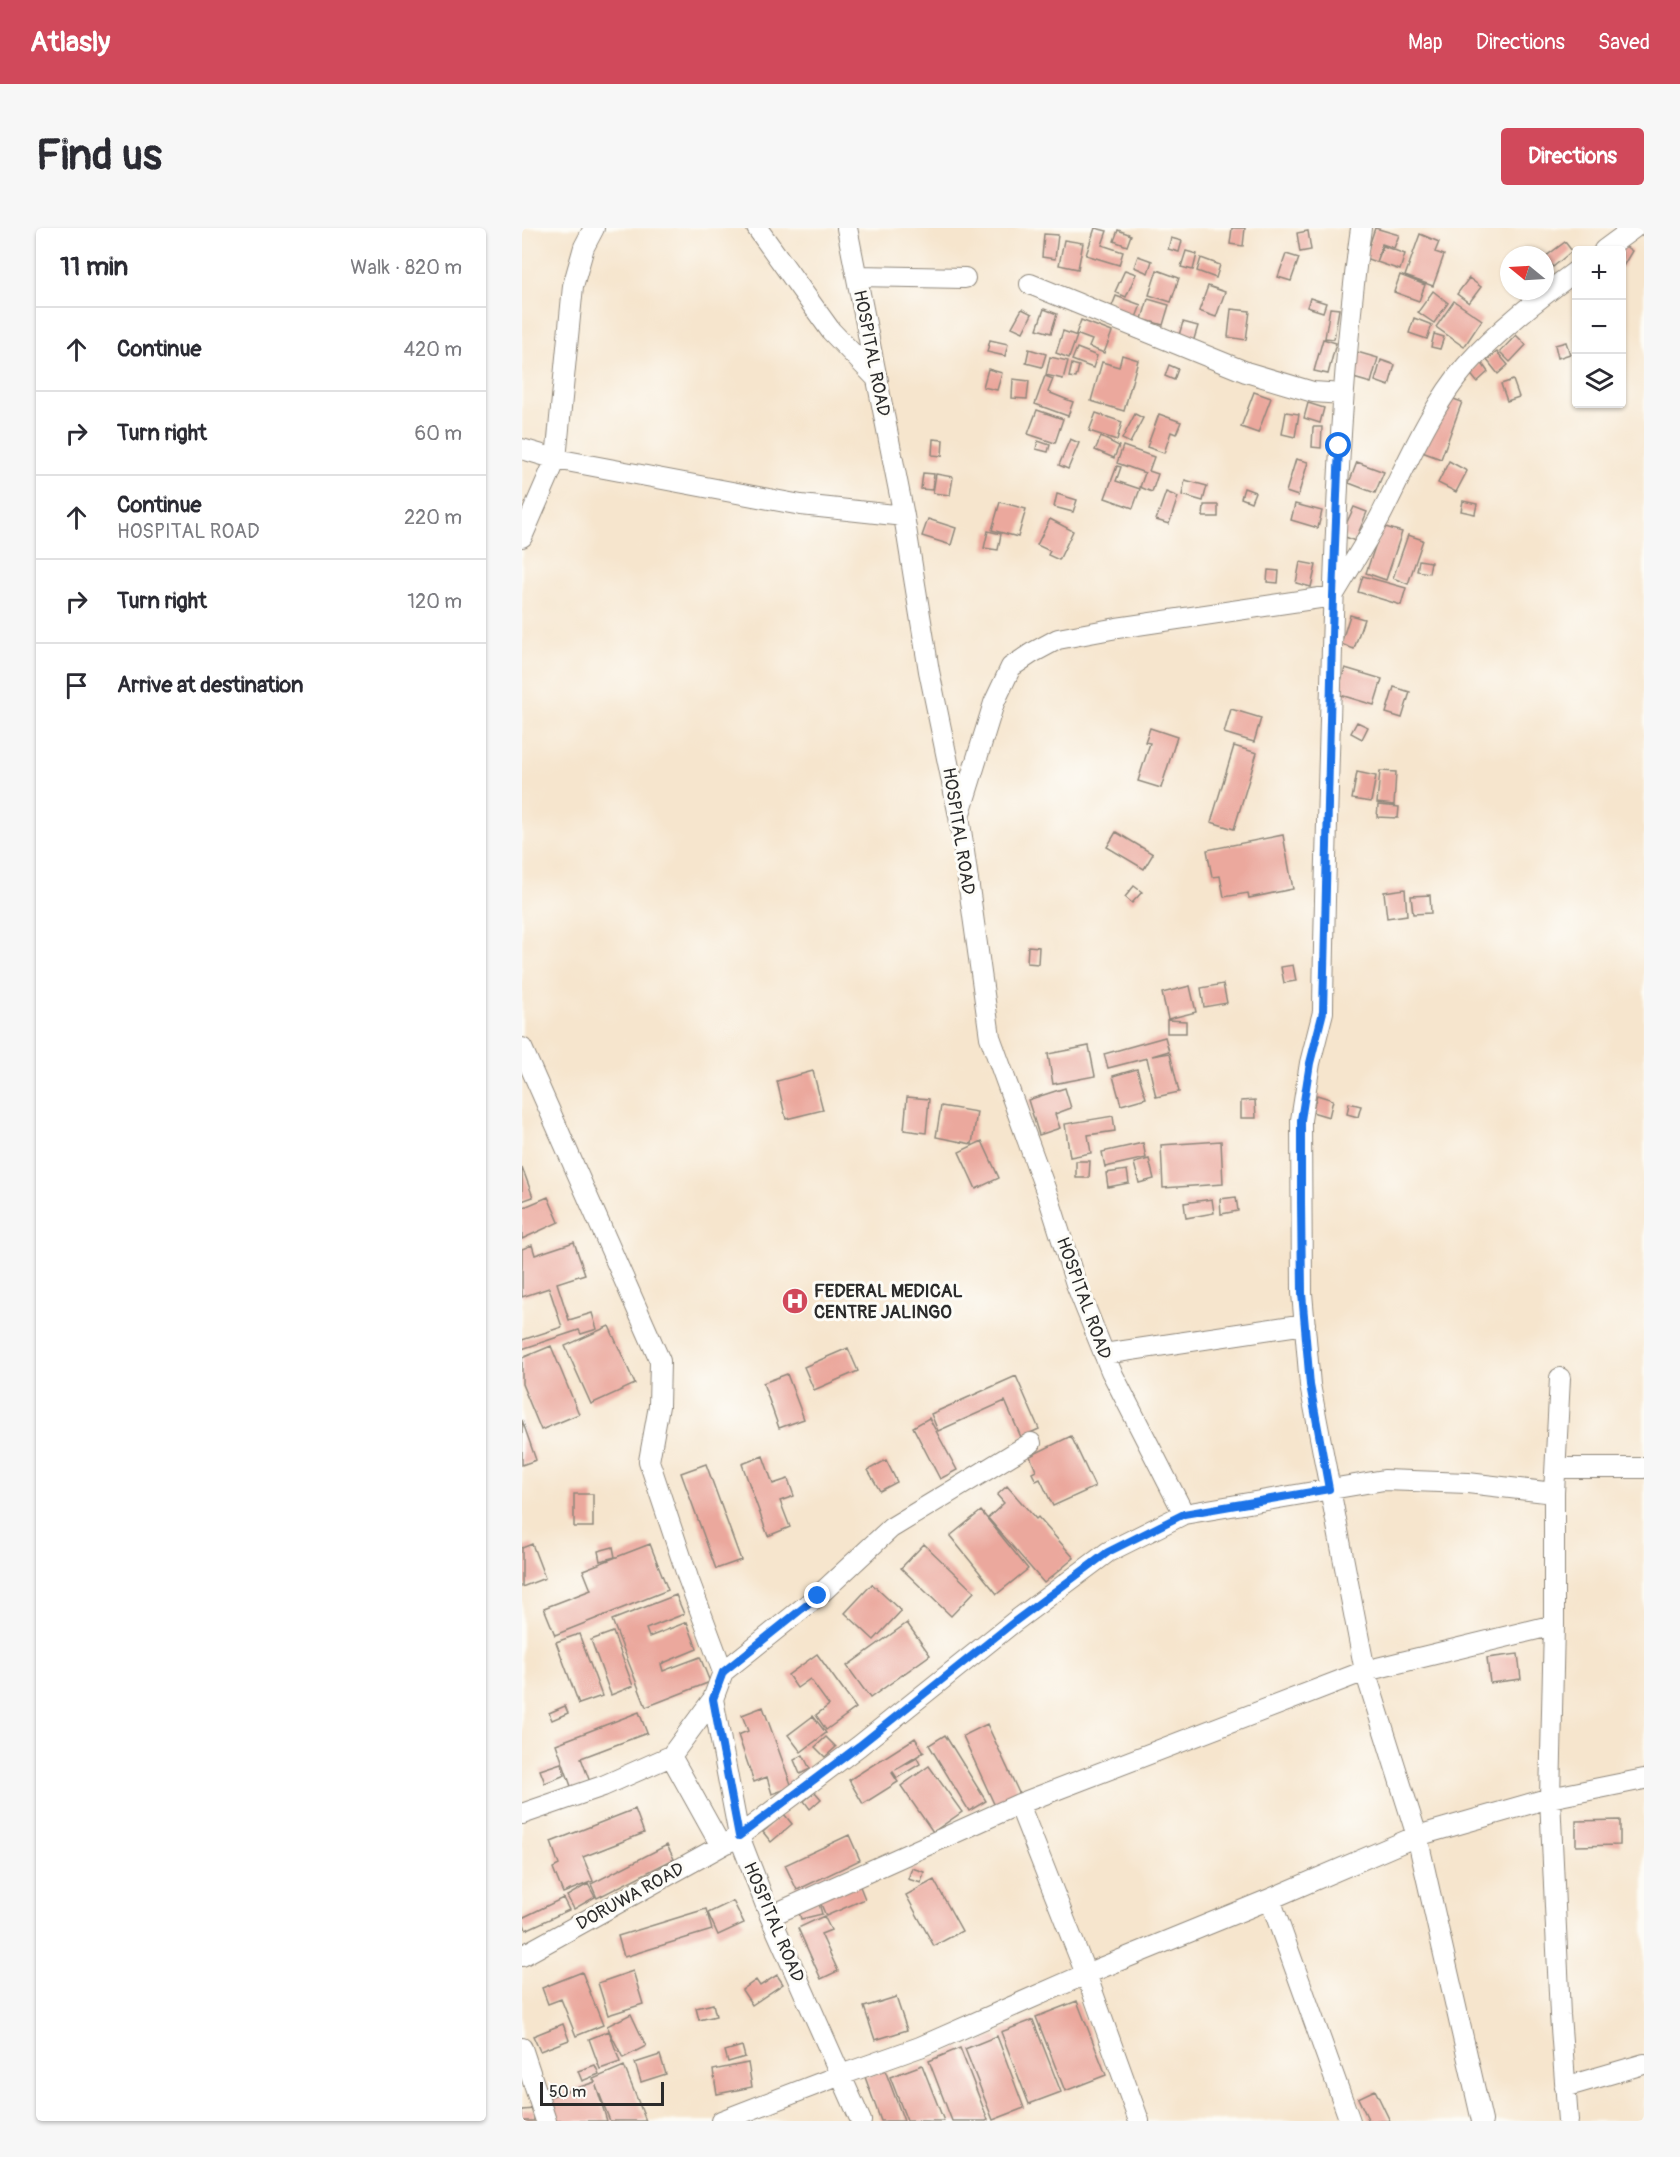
<!DOCTYPE html>
<meta charset="utf-8">
<style>
:root{--surface:#fff;--page:#f7f7f7;--text:#2b2b33;--muted:#7c7c81;--line:#e1e1e2;--accent:#d1495b}
body{margin:0;font-family:Pangolin,sans-serif;background:var(--page);color:var(--text)}
.controls{position:absolute;right:18px;top:18px;display:grid;overflow:hidden;border-radius:6px;box-shadow:0 2px 4px #0004}
.controls button{width:54px;height:54px;display:grid;place-items:center;padding:0;border:0;border-bottom:2px solid var(--line);background:var(--surface);color:var(--text);font:30px sans-serif}
.compass{position:absolute;left:978px;top:18px;width:54px;height:54px;border-radius:50%;background:var(--surface);box-shadow:0 2px 4px #0004;rotate:288deg}
.scale{position:absolute;left:18px;bottom:15px;width:124px;box-sizing:border-box;padding-left:6px;border:3px solid #2b2b2b;border-top:0;font-size:16px;line-height:21px;white-space:nowrap;color:#2b2b2b;-webkit-text-stroke:4px #fdfcf7;paint-order:stroke}
.stop{position:absolute;width:18px;height:18px;margin:-14px;border:4px solid #1a73e8;border-radius:50%;background:#fff}
.stop.end{background:#1a73e8;border-color:#fff;box-shadow:0 2px 6px #0008}
.list{margin:0;padding:0;list-style:none}
h2{display:flex;justify-content:space-between;align-items:center;height:78px;margin:0;padding:0 24px;font-size:26px}
h2 small{font-size:20px;font-weight:400;color:var(--muted)}
.list li{display:grid;grid-template-columns:39px 1fr auto;gap:18px;align-items:center;box-sizing:border-box;height:84px;padding:0 24px;border-top:2px solid var(--line)}
.list b{display:block;font-size:22px;white-space:nowrap}
.list p{margin:0;font-size:20px;white-space:nowrap;color:var(--muted)}
.list em{font-size:20px;font-style:normal;color:var(--muted)}
.icon{flex:none;width:33px;height:33px;fill:none;stroke:currentColor;stroke-width:2;stroke-linecap:round;stroke-linejoin:round}
.map{position:relative;flex:none;width:1122px;height:1893px;overflow:hidden;border-radius:6px}
header{display:flex;align-items:center;gap:36px;box-sizing:border-box;height:84px;padding:0 30px;background:var(--accent);color:#fff}
header strong{font-size:28px}
nav{display:flex;gap:33px;margin-inline-start:auto;font-size:21px}
.intro{display:flex;align-items:center;justify-content:space-between;box-sizing:border-box;height:144px;padding:0 36px}
h1{margin:0;font-size:42px}
.button{padding:15px 27px;border-radius:6px;background:var(--accent);color:#fff;font-size:21px;font-weight:700}
main{display:flex;gap:36px;padding:0 36px}
aside{flex:1;background:var(--surface);border-radius:6px;box-shadow:0 2px 4px #0004}
.map>svg:first-child{display:block}
.building{fill:#eba89d}
.lines{fill:none;stroke-linecap:round;stroke-linejoin:round}
.street-casing{stroke:#90887c;stroke-width:22}
.street{stroke:#fff;stroke-width:20}
.route{stroke:#1a73e8;stroke-width:8}
.labels{text-anchor:middle;stroke-width:6;stroke-linejoin:round;paint-order:stroke}
.street-label{font-size:18px;fill:#2b2b2b;stroke:#fdfcf7}
.poi-label{font-size:18px;font-weight:bold;fill:#2b2b2b;stroke:#fdfcf7;text-anchor:start}
</style>
<header>
<strong>Atlasly</strong>
<nav><a>Map</a><a>Directions</a><a>Saved</a></nav>
</header>
<div class="intro"><h1>Find us</h1><a class="button">Directions</a></div>
<main>
<aside>
<h2>11 min<small>Walk · 820 m</small></h2>
<ul class="list">
<li><svg class="icon" aria-label="ahead" viewBox="0 0 24 24"><path d="M12 20V5M6 11l6-6 6 6"/></svg><div><b>Continue</b></div><em>420 m</em></li>
<li><svg class="icon" aria-label="right" viewBox="0 0 24 24"><path d="M7 20v-9h11M14 6l5 5-5 5"/></svg><div><b>Turn right</b></div><em>60 m</em></li>
<li><svg class="icon" aria-label="ahead" viewBox="0 0 24 24"><path d="M12 20V5M6 11l6-6 6 6"/></svg><div><b>Continue</b><p>HOSPITAL ROAD</p></div><em>220 m</em></li>
<li><svg class="icon" aria-label="right" viewBox="0 0 24 24"><path d="M7 20v-9h11M14 6l5 5-5 5"/></svg><div><b>Turn right</b></div><em>120 m</em></li>
<li><svg class="icon" aria-label="arrive" viewBox="0 0 24 24"><path d="M6 21V4h12l-3 4 3 4H6"/></svg><div><b>Arrive at destination</b></div></li>
</ul>
</aside>
<div class="map">
<svg width="1122" height="1893" viewBox="0 0 1122 1893">
<rect width="100%" height="100%" fill="#fdfcf7"/>
<filter id="ink" filterUnits="userSpaceOnUse"><feTurbulence type="fractalNoise" baseFrequency=".0167" numOctaves="2"/><feDisplacementMap in="SourceGraphic" scale="12" xChannelSelector="R" yChannelSelector="G"/><feConvolveMatrix kernelMatrix="1 2 1 2 8 2 1 2 1" color-interpolation-filters="sRGB"/></filter>
<filter id="wash" filterUnits="userSpaceOnUse"><feTurbulence type="fractalNoise" baseFrequency=".008" numOctaves="4" result="noise"/><feDisplacementMap in="SourceGraphic" scale="24" xChannelSelector="R" yChannelSelector="G"/><feGaussianBlur stdDeviation="1.35" result="paint"/><feColorMatrix in="noise" values="0 0 0 0 0 0 0 0 0 0 0 0 0 0 0 0 0 1.4 0 .05"/><feComposite in="paint" operator="in"/></filter>
<g filter="url(#wash)">
<rect width="100%" height="100%" fill="#f6e5cd"/>
<g id="blocks">
<!-- building -->
<path class="building" d="M573,0l12,3 -5,14 21,7 -4,13 -33,-10z
M710,0h13l-2,18 -13,-2z
M853,0l24,7 -5,13 -12,-4 -6,18 -11,-4z
M596,2l13,5 -4,11 -13,-5z
M786,3l3,19 -11,2 -3,-19z
M522,6l14,1 -3,24 -13,-2z
M898,6l19,8 -4,10 9,3 -11,31 -28,-10z
M649,10l11,3 -3,11 -11,-3z
M542,12l19,3 -5,26 -19,-4z
M1043,14l7,9 -19,16 -8,-10z
M1100,16l10,7 -10,17v-18h-5z
M861,18l22,8 -5,16 -23,-8z
M664,23l11,3 -4,16 -12,-3z
M764,26l13,4 -8,23 -13,-4z
M616,28l14,5 -4,12 -14,-6z
M679,30l19,7 -4,13 -19,-7z
M603,42l11,4 -10,23 -11,-5z
M635,42l22,8 -8,24 -22,-7z
M878,47l25,10 -6,16 -25,-9z
M947,50l12,9 -12,16 -12,-9z
M686,58l17,6 -9,25 -17,-6z
M911,63l15,12 -14,20 -16,-11z
M594,68l25,9 -6,15 -25,-9z
M788,70l16,5 -3,9 -16,-5z
M626,71l21,6 -6,20 -21,-6z
M932,73l28,19 -18,27 -28,-20z
M808,80l9,1 -5,30 -9,-1z
M500,81l10,5 -9,18 -11,-5z
M522,81l13,5 -6,19 -14,-4z
M709,81l19,2 -4,29 -18,-3z
M892,90l18,7 -5,14 -18,-6z
M559,92l31,12 -8,21 -15,-6 3,-7 -16,-6z
M661,94l15,4 -8,26 -15,-4z
M541,103l14,5 -8,22 -13,-5z
M912,106l10,3 -4,12 -9,-2z
M994,107l10,10 -16,17 -10,-10z
M801,111l13,4 -8,31 -14,-3z
M468,112l18,4 -3,12 -18,-4z
M1044,114l4,12 -12,4 -3,-13z
M555,120l20,8 -4,12 -21,-8z
M507,121l17,5 -4,13 -16,-4z
M835,124l21,6 -7,25 -21,-6z
M975,124l11,13 -10,9 -11,-14z
M600,127l16,5 -14,51 -33,-10 11,-39 17,5z
M528,129l18,4 -5,18 -17,-4z
M859,132l14,5 -6,21 -14,-5z
M959,134l7,10 -11,10 -8,-10z
M550,136l7,2 -3,12 -7,-1z
M647,137l9,4 -4,11 -9,-4z
M466,141l14,4 -5,17 -14,-3z
M523,148l8,3 -5,13 25,10 -5,14 -33,-12z
M491,151l16,2 -2,18 -15,-1z
M991,152l6,17 -12,4 -6,-17z
M732,164l17,6 -13,35 -17,-6z
M920,167l20,7 -21,57 -19,-7z
M786,175l16,5 -4,15 -16,-5z
M515,182l26,9 -8,24 -27,-9z
M764,184l13,2 -4,23 -13,-3z
M574,185l26,9 -5,18 -28,-9z
M613,186l8,4 -13,25 -8,-4z
M637,186l22,8 -5,12 -5,-2 -7,21 -17,-6z
M791,199h9l-1,21 -9,-1z
M579,209l18,9 -5,12 -19,-8z
M411,211l10,1 -1,16 -10,-1z
M548,211l9,4 -11,26 -9,-4z
M516,213l12,4 -2,7 -12,-3z
M601,218l31,11 -5,14 9,3 -6,18 -12,-5 5,-14 -28,-10z
M774,231l12,3 -10,34 -12,-4z
M927,233l18,10 -11,21 -18,-9z
M835,234l27,10 -9,21 -26,-10z
M595,238l4,1 -5,14 24,8 -7,19 -28,-10z
M401,245l11,1 -2,16 -11,-1z
M414,246l17,3 -3,18 -17,-2z
M663,252l22,6 -4,15 -21,-6z
M722,260l11,4 -4,10 -10,-4z
M644,264l12,5 -9,27 -13,-4z
M535,266l20,6 -4,12 -19,-5z
M941,273l14,3 -2,10 -14,-3z
M478,274l26,7 -8,28 -26,-7z
M773,276l27,7 -4,17 -27,-8z
M682,277h14v12h-15z
M832,279l13,5 -12,29 -14,-6z
M406,291l28,9 -5,17 -29,-9z
M528,291l23,12 -14,29 -11,-5 2,-4 -13,-6z
M860,298l20,6 -16,48 -20,-7z
M466,303l13,3 -3,16 -14,-2z
M886,307l15,5 -15,44 -15,-6z
M897,332l12,2 -2,11 -12,-2z
M778,334l16,3 -5,22 -15,-4z
M746,342l11,1 -1,12 -11,-1z
M841,348l43,12 -5,17 -43,-13z
M828,387l14,4 -10,30 -13,-5z
M823,440l37,11 -8,26 -37,-11z
M872,459l16,5 -8,26 -16,-5z
M709,481l30,9 -7,24 -30,-9z
M835,494l11,5 -6,12 -11,-6z
M628,500l27,9 -16,51 -23,-7 12,-38 -5,-1z
M712,518l23,7 -23,76 -23,-7z
M858,543l16,1 -2,33 -17,-2z
M835,544l19,4 -5,26 -19,-3z
M856,577l21,2 -1,11 -21,-1z
M594,604l37,22 -9,15 -37,-22z
M761,607l10,54 -44,9 -1,-5 -24,4 -4,-21 -8,1 -5,-27z
M612,658l8,6 -10,11 -7,-6z
M883,661l2,26 -20,3 -3,-26z
M908,667l1,18 -18,1 -2,-18z
M506,718l11,1 -1,17 -11,-1z
M771,737l3,16 -12,2 -3,-16z
M701,756l4,19 -23,4 -3,-19z
M668,758l6,26 -28,7 -6,-26z
M645,792l19,1v12h-19z
M643,809l4,14 -17,5 18,-3 9,39 -23,5 -9,-39 -39,10 -4,-14z
M567,818l6,30 -42,8 -5,-30z
M615,841l9,29 -25,7 -8,-29z
M291,843l10,39 -37,9 -9,-38z
M543,860l6,20 -16,6 5,14 -21,7 -11,-35z
M795,867l16,5 -4,17 -17,-5z
M385,869l22,2 -3,34 -22,-3z
M733,872l1,18h-15v-17z
M827,875l12,3 -3,11 -11,-3z
M419,878l36,6 -5,32 -36,-7z
M591,888l2,15 -27,4 3,18 -21,4 -5,-33z
M460,913l17,37 -23,11 -17,-37z
M699,913l2,43 -60,4 -2,-43z
M621,915l3,15 -41,9 -3,-15z
M627,931l5,20 -15,4 -5,-20z
M554,933h14l-1,17h-13z
M0,939l11,30 -11,4z
M605,942l2,13 -21,4 -2,-14z
M26,969l11,25 -37,17v-31z
M714,969l2,14 -17,3 -1,-15z
M690,971l2,14 -28,5 -2,-15z
M52,1014l11,32 -28,9 12,37 23,-7 5,16 -16,5 -2,-4 -57,19v-9l40,-13 -13,-39 -27,9v-48l10,-4 3,10z
M87,1098l26,58 -44,20 -26,-58z
M29,1118l28,68 -38,16 -19,-46v-26z
M326,1120l10,23 -44,19 -10,-23z
M265,1146l17,45 -25,9 -16,-45z
M494,1148l23,53 -18,8 -16,-36 -67,30 -7,-17z
M407,1190l28,52 -17,9 -27,-52z
M0,1192l14,40 -14,5z
M549,1208l24,51 -42,19 -13,-27 -4,2 -4,-8 4,-2 -6,-15z
M241,1228l10,28 15,-5 6,17 -14,5 10,26 -22,9 -26,-72z
M364,1232l11,22 -17,9 -12,-21z
M184,1236l35,96 -25,9 -35,-96z
M485,1258l29,33 2,-2 36,41 -30,25 -56,-65 16,-15 -7,-8z
M52,1266h19v33h-19z
M459,1283l47,58 -31,25 -47,-58z
M10,1316l13,34 -23,9v-39z
M128,1316l18,46 -113,45 -11,-27 47,-18 -8,-20z
M402,1316l50,48 -23,24 -50,-48z
M91,1319l2,10 -15,4 -2,-10z
M350,1356l29,27 -27,29 -29,-27z
M154,1367l8,19 -38,15 3,8 38,-15 10,27 -36,15 2,7 37,-14 10,25 -64,25 -34,-87z
M385,1395l23,32 -60,43 -23,-32z
M91,1404l20,54 -22,9 -20,-55z
M57,1406l23,62 -23,8 -23,-62z
M295,1426l39,54 -30,22 -10,-15 13,-10 -19,-26 -13,9 -9,-13z
M996,1426l3,25 -31,4 -3,-25z
M43,1478l3,7 -16,7 -3,-7z
M241,1479l29,80 -20,7 -5,-17 -13,5 -16,-47 10,-4 -6,-16z
M117,1484l8,21 -66,25 9,24 -18,7 -16,-45z
M291,1488l13,17 -25,19 -13,-17z
M465,1496l33,71 -25,11 -32,-70z
M423,1507l41,66 -17,10 -40,-66z
M304,1509l10,10 -11,10 -10,-10z
M393,1510l9,14 -29,18 22,-12 3,6 -23,14 -4,-6 -1,1 6,9 -35,22 -14,-24z
M281,1527l7,14 -10,5 -6,-14z
M39,1535l4,12 -20,8 -5,-13z
M407,1538l33,46 -29,20 -32,-46z
M293,1564l6,7 -11,10 -6,-8z
M113,1581l9,24 -61,24 10,24 -30,12 -10,-25 6,-3 -8,-23z
M262,1586l8,10 -21,18 -8,-10z
M1098,1592v25l-44,1v-25z
M327,1607l11,25 -63,30 -12,-25z
M145,1617l7,14 -77,39 -6,-14z
M390,1640l12,4 -3,11 -13,-4z
M335,1651l8,20 -39,17 -8,-19z
M412,1652l28,51 -28,15 -28,-51z
M66,1656l7,13 -21,12 -7,-13z
M41,1670l6,12 -43,20 -4,-12z
M296,1672l4,14 -21,5 -4,-14z
M211,1673l11,22 -26,12 -10,-22z
M184,1681l6,21 -88,27 -6,-21z
M302,1688l7,14 -10,4 17,37 -17,8 -23,-51z
M111,1743l10,33 -35,11 -10,-32z
M60,1744l21,53 -27,11 -15,-37 -13,5 -6,-16z
M255,1747l6,9 -31,21 -10,-15 14,-10 4,6z
M374,1769l11,33 -32,10 -11,-33z
M555,1773l29,74 -41,16 -29,-74z
M191,1776l3,12 -17,4 -3,-12z
M109,1786l15,32 -23,12 -16,-32z
M511,1792l28,72 -32,12 -28,-72z
M41,1796l6,16 -29,11 -7,-15z
M87,1803l11,31 -20,7 -11,-30z
M475,1808l27,72 -31,12 -28,-71z
M220,1818l3,11 -17,5 -3,-11z
M438,1820l28,72 -2,1h-34l-23,-60z
M138,1827l6,19 -25,8 -6,-19z
M226,1835l4,24 -35,7 -4,-24z
M73,1837l4,9 -17,7 -4,-10z
M400,1837l22,56h-37l-17,-44z
M102,1838l22,55h-36l-14,-36 11,36h-54l-7,-23 49,-16 -2,-3z
M363,1842l19,51h-23l-16,-44z
M853,1862l15,31h-21l-11,-23z
M12,1881v12h-12v-11z"/>
</g>
</g>
<g filter="url(#ink)">
<use href="#blocks" fill-opacity="0" stroke="#90887c" stroke-width="1.5"/>
<g class="lines">
<defs>
<path id="street" d="M235,0l74,103 47,49
M325,0l57,288 25,155 30,145 31,221 59,162 27,85 35,87 73,143 -76,38 -94,70 -155,124 -120,90 31,80 91,205
M839,0c-21,152 -26,304 -30,457 -3,109 -7,218 -8,327l-13,51 -9,57 1,173 8,92 55,286 52,165 65,285
M1082,22l30,-22
M335,48l108,2
M508,56l216,88 67,20 30,2
M0,221l34,10 245,46 103,11
M0,309l34,-78 17,-173 11,-39 10,-19
M438,585l34,-110 17,-36 21,-14 26,-14 59,-11 216,-32c16,-27 32,-52 47,-79 26,-50 49,-108 86,-151 32,-36 72,-67 110,-95
M0,820l138,313 -1,45 -10,55 39,117 35,94
M582,1126l201,-30
M1038,1150l-6,115v132l-4,173 10,217 8,106
M1034,1240h88
M662,1286l200,-34 84,3 86,10
M149,1528l50,90
M497,1576l67,170 53,147
M0,1586l81,-28 68,-30 42,-57 10,-27 95,-76 73,-68 140,-85
M748,1671l80,222
M248,1688l249,-112 346,-133 189,-46
M0,1728l217,-120 -26,-137
M0,1820l24,73
M1043,1859l79,-23
M199,1893l120,-46 79,-28 166,-73 184,-75 147,-63 133,-38 94,-19"/>
</defs>
<!-- street casing -->
<use href="#street" class="street-casing"/>
<!-- street -->
<use href="#street" class="street"/>
</g>
</g>
<g class="lines" filter="url(#ink)">
<!-- route -->
<path class="route" d="M296,1368l-95,76 -10,27 26,137 120,-90 155,-124 94,-70 76,-38 145,-25 -19,-104 -8,-92 -1,-91v-82l9,-57 13,-51 10,-416 6,-150"/>
</g>
<!-- icons -->
<defs>
<symbol id="hospital-disc" viewBox="-11 -11 22 22"><circle r="9.5" fill="#d1495b" stroke="#fdfcf7"/><path d="M-5-5h3v3.5h4V-5h3V5h-3V1.5h-4V5h-3Z" fill="#fff"/></symbol>
</defs>
<g fill-rule="evenodd">
<use href="#hospital-disc" x="258" y="1058" width="30" height="30"/>
</g>
<g class="labels">
<!-- street labels -->
<g class="street-label">
<text transform="translate(350 125) rotate(79)" y="6">HOSPITAL ROAD</text>
<text transform="translate(437 603) rotate(81)" y="6">HOSPITAL ROAD</text>
<text transform="translate(562 1070) rotate(70)" y="6">HOSPITAL ROAD</text>
<text transform="translate(108 1668) rotate(-29)" y="6">DORUWA ROAD</text>
<text transform="translate(252 1694) rotate(67)" y="6">HOSPITAL ROAD</text>
</g>
<!-- poi labels -->
<g class="poi-label">
<text x="292" y="1069">FEDERAL MEDICAL<tspan x="292" dy="21">CENTRE JALINGO</tspan></text>
</g>
</g>
</svg>
<div class="controls">
<button>+</button>
<button>−</button>
<button><svg class="icon" aria-label="layers" viewBox="0 0 24 24"><path d="M12 4l9 5-9 5-9-5zM3 14l9 5 9-5"/></svg></button>
</div>
<svg class="compass" viewBox="-18 -18 36 36"><path d="M0-13l5 13h-10z" fill="#e53935"/><path d="M0 13l5-13h-10z" fill="#7c7c81"/></svg>
<div class="scale">50 m</div>
<div class="stop" style="left:817px;top:218px"></div>
<div class="stop end" style="left:296px;top:1368px"></div>
</div>
</main>
